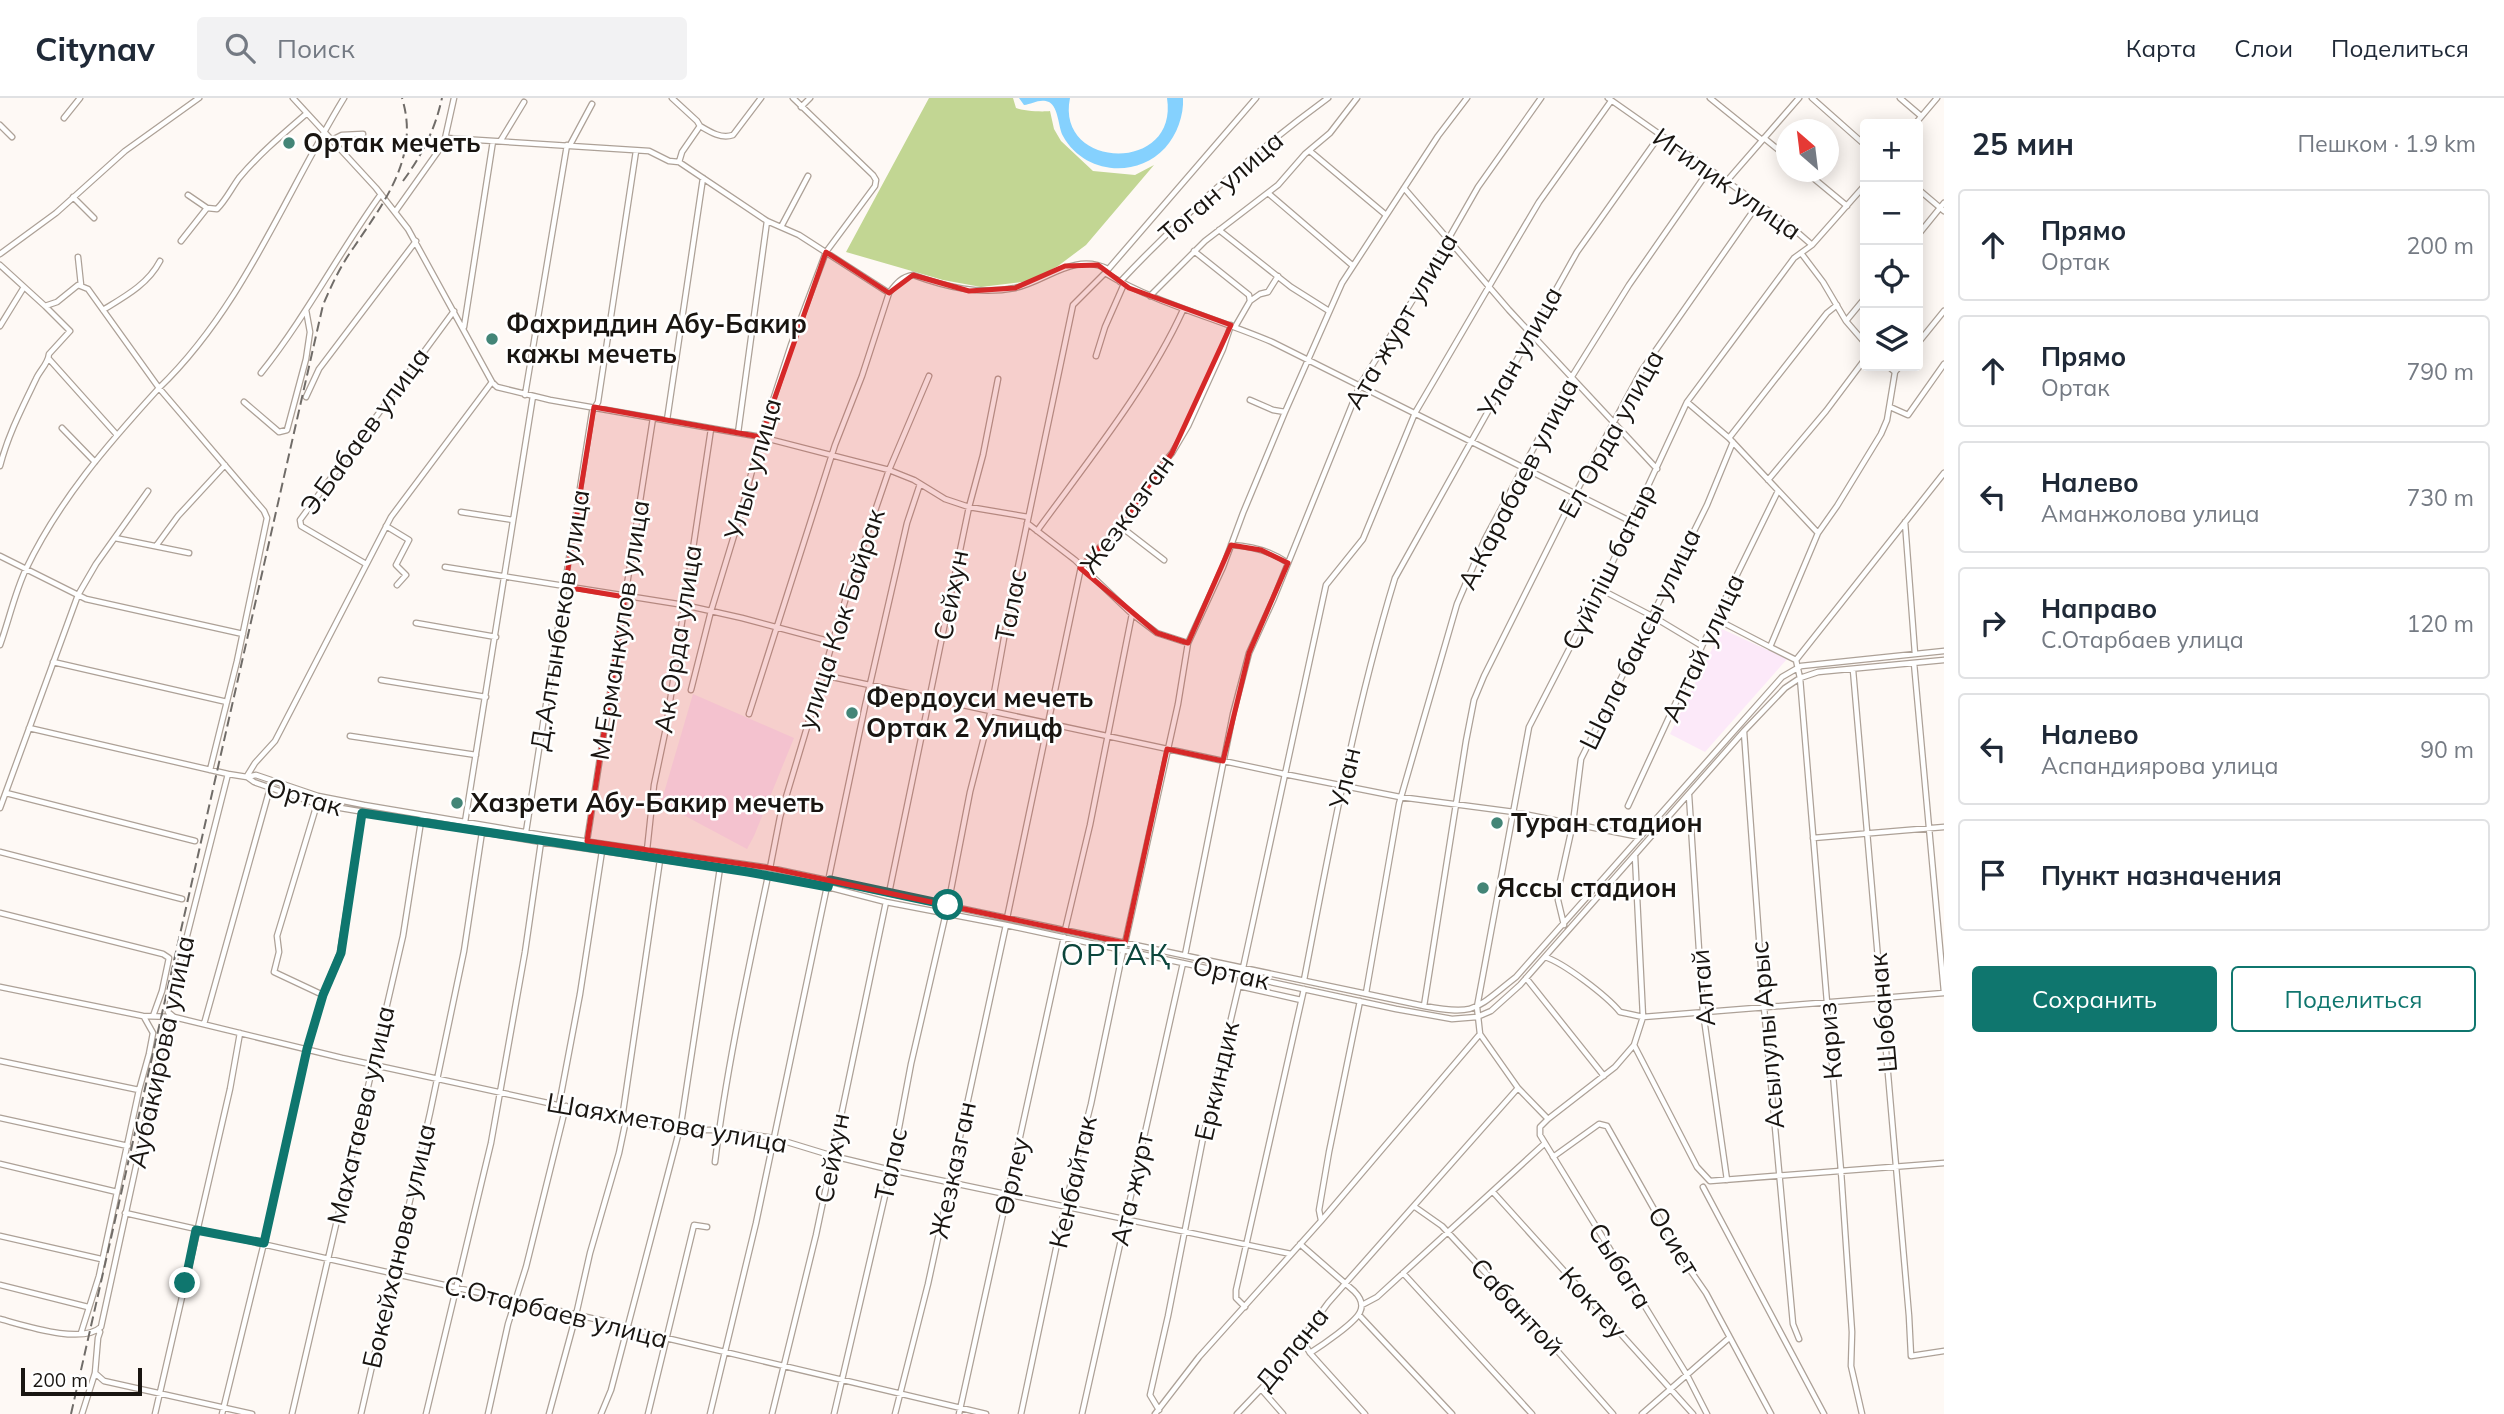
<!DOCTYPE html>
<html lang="ru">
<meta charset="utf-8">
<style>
:root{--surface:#fff;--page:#f2f2f3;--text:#1f2937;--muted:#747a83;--line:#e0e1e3;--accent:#0f766e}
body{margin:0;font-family:Mulish,sans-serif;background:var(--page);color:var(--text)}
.controls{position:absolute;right:21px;top:21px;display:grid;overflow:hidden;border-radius:7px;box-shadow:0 4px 18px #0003}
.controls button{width:63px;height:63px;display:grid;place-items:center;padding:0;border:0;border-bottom:2px solid var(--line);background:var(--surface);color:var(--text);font:35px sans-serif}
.compass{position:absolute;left:1776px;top:21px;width:63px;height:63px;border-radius:50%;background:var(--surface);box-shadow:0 4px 18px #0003;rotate:332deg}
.scale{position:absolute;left:21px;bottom:18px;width:121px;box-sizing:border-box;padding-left:7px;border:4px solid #191511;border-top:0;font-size:19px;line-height:24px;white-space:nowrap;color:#191511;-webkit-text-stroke:5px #fff;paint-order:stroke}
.stop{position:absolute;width:21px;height:21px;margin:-16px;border:5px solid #0f766e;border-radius:50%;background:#fff}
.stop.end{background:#0f766e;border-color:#fff;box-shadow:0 2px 7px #0008}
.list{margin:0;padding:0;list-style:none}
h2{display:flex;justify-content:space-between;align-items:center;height:91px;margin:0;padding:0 28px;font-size:30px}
h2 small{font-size:23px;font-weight:400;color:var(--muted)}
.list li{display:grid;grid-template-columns:46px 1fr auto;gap:21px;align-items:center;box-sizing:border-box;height:112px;margin:0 14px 14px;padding:0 14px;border:2px solid var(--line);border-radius:7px}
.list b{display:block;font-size:26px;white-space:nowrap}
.list p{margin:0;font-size:23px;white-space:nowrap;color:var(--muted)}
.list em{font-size:23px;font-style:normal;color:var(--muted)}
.actions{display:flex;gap:14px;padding:21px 28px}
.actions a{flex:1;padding:16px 0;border:2px solid var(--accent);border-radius:7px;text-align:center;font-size:24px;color:var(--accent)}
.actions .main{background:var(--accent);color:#fff}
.icon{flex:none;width:38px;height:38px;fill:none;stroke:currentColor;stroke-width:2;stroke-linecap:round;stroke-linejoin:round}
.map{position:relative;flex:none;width:1944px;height:1316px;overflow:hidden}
header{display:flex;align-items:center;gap:42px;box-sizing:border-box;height:98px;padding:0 35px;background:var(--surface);border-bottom:2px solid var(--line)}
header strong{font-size:33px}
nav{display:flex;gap:38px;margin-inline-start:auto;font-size:24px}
.search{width:490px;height:63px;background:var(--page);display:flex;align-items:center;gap:18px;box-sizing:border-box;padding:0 24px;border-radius:7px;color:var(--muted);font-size:26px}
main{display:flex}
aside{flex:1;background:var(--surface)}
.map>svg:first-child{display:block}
.education{fill:#fce9f9}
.green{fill:#c2d693}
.water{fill:#85d1fe}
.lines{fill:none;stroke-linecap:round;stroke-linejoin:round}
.minor-casing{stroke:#ada197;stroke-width:7}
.minor{stroke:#fff;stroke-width:4.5}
.rail{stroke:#706c68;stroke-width:2;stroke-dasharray:10 5;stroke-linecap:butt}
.route{stroke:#0f766e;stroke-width:9}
.marked{fill:#d62828;fill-opacity:0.2;stroke:#d62828;stroke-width:5;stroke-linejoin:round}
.poi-dot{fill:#438577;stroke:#fff;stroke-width:2.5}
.labels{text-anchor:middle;stroke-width:5;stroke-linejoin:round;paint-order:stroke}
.poi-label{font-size:26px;font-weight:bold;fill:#191511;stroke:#fff;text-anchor:start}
.street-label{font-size:26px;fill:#191511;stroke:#fff}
.quarter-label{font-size:30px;letter-spacing:2px;fill:#0c463c;stroke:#fff}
</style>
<header>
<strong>Citynav</strong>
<div class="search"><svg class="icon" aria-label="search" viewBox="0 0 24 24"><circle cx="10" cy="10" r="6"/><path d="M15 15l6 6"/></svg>Поиск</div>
<nav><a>Карта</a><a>Слои</a><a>Поделиться</a></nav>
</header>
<main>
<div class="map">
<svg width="1944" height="1316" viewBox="0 0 1944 1316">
<rect width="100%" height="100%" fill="#fef9f5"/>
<!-- education -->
<path class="education" d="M1722,531l65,30 -82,93 -35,-18z
M693,596l101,44 -40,98 -7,13 -86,-46z"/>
<!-- green -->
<path class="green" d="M929,0h84l3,10c7,3 26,4 34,3l4,18 7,12 32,30 42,4 19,-10 -68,80 -28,21 -28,15 -49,6 -38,-7 -97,-28z"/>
<!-- water -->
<path class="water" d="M1019,0h51c-15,72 109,76 97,0h16c1,17 -6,37 -18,50 -29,31 -81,26 -102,-12 -5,-9 -4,-28 -14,-34 -9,-4 -17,2 -25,3z"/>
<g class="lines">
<defs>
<path id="minor" d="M293,0l83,90 32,41 84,153 5,5 53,13 211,37 128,33 25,10 31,19 24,8 59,10
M672,0l25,23 3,5 -18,26 -3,10
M1608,0l181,127 23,20
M1710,0l52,42
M1812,0l53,47
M1900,0l21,18
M801,9l9,-9
M64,20l16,-20
M1915,26l22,-26
M0,27l12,12
M700,28c10,6 21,13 33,9l28,-37
M446,40l203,13 20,10 10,1 88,59 32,14 90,58c7,-9 12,-16 24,-18 33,12 66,20 102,13 32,-7 59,-36 93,-19
M1764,40l22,18
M332,42l10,-5 21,-1
M501,42l23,-38
M570,47l22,-41
M1311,54l75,63
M1806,74l41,34
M1726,84l73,-84
M1404,90l105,122 148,159
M1918,91l26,22
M1268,95l84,72
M188,97l19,13
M73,99l21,21
M395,114l49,-69 10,-45
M781,129l27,-51
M1219,132l72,57 38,24
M1918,137l26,-32
M181,143l26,-33 10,1c9,-9 14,-20 22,-31 20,-24 44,-44 67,-64
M1194,153l55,44 1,6 -15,26
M1801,155l22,29 23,39 19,22
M0,156l56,-41 69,-62 74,-53
M78,159l3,28
M0,167l45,41 12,-4 21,-17 10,4 71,99c84,-81 125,-192 185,-290
M1105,175c52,31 111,45 167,69l360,180
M1120,184c63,-67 134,-130 208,-184
M1150,198l55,-55 73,-56 27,-31 25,-21 27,-35
M1250,203l10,-7 8,-2 10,-16
M103,212c23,-14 45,-26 57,-49
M1846,223l19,-23
M0,228l24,-39
M464,229l29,-186
M1918,245l26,-32
M1096,258l9,-29 19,-43
M49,261l68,76
M1888,268l7,6
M261,275c45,-56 78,-121 120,-179
M525,297l42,-250
M306,299l13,-28 97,-128
M1250,302l23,10 12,2
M244,304l35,30 8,-2 19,-71 4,-27 -4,-22
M1687,304l42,36 89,95
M1890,309l18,8 36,-51
M667,322l36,-242
M62,330l33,34
M738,335l29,-212
M1729,340l98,-125 10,-8
M0,368c8,-31 22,-58 36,-87 4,-9 12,-15 13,-25l21,-23 -25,-25
M1768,382l58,-69 39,-52
M461,414l52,8
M1905,424l10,132
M1027,425l48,37 57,54 25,19 31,10
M386,428l23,14 -13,25 10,10 -9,10
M1120,428l44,34
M1037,433c50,-69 111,-144 146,-221
M115,440l74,15
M1231,447c21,1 40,6 57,18
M156,448l22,-30 47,-51
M0,458l86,43 157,35
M366,466l-65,-38 -1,-6 154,-209
M445,469l239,38 58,13 90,24
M1600,491l52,27 50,30
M1716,521l54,28
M416,525l80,14
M0,547c9,-25 15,-53 26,-76 33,-69 82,-125 133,-181l105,123 3,7 -30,143 -27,109
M1796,562l148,-187
M53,564l174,40
M1914,565l30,329
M1853,572l56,646 2,40 33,-5
M823,577l461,99 116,23 114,15 126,25
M381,582l105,17
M691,592l20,-79 29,-95 21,-79 30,-92 35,-93 49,-66 1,-6 -3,-5 -80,-77
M749,616l86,-269 27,-69 27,-83
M29,630l199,46 19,3 9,-2 62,21 46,9 178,30 228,33 654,138c53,10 51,3 92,-29l266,-300 19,-11 143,-15
M1744,634l20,275 29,317 6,15
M350,638l126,19
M247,678l8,-13 20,-22 116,-224 101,-135
M247,679l7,5 63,22 224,38 207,30 80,15 58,15 120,23 390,84 56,10 25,-2 14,-6 29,-26 224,-254 41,-43 15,-10 18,-6 126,-12
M6,695l189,48
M1689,697l14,217 24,168
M317,706l-40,132 2,16 -5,20 49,23
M1628,708l74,-160 76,-155
M0,710l78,-213 18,-31 52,-73
M465,724l68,-426
M526,734l66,-420 6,-10 38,-251
M1813,740l131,-11
M587,743l66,-423
M647,752l7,-65 12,-57 45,-299
M0,754l182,47
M1635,758l8,161 -9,28 -19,22 -67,52 -8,8v8l147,240 20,39
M770,770l10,-51 71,-236 38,-111 40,-94
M889,795l80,-386 14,-52 15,-76
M948,807l22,-113 21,-82 19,-105 63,-300 32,-32 151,-175
M0,815l163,41 6,4 -7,33 -9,25
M1007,820l74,-351 39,-41 31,-48 21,-25 16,-27 35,-77 8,-24
M1564,827l-6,-25 1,-14 14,-63 8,-64 126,-254 26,-63
M1065,832l25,-105 42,-211
M1125,845l53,-239 10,-61 35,-76 20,-54 42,-101 57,-129 96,-147 29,-38
M1185,857l48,-241 16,-61 25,-55 86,-213 62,-100 56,-98 63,-89
M1545,859c19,6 62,39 75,55l23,5 301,-24
M1526,880l78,98
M1304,882c26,-135 51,-271 91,-402l182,-326 83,-117
M1239,888l62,14
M0,889l143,29 31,1 168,41 298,65 39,7h40l55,8 59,18 58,14 400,84
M1366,895l33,-189 58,-200 28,-65 86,-161 58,-93 80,-115
M1424,908l42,-265 8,-41 10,-24 91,-182 67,-124 116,-166
M204,926l66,-236
M1634,947l63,122 13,14 234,-18
M0,963l139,29
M1518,990l30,31
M559,1007l21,-111 22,-143
M0,1020l128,28
M622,1021l38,-259
M1553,1059l46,-33 8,2 74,131 25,36 65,121
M715,1064c12,-97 33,-191 53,-286
M0,1066l117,28
M1703,1089l121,227
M1493,1094l200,222
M1415,1109l27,19 96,103 75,85
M125,1115l479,108 62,17 320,76
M1321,1122l-2,-10 10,-58 31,-151
M0,1138l101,23
M1300,1146l54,47c6,6 10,13 6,21 -5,11 -39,34 -50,41l-7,-12
M1403,1175l129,141
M0,1187l88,22
M1362,1207l15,-8 167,-153
M1245,1209l-9,-9v-8l68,-301
M1359,1217l93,99
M0,1221c23,6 82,26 101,8l66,-303 7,-7 -6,-5 4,-17 56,-221
M81,1235l18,-57 40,-186 10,-36 4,-21 -9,-16
M1310,1255l55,61
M95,1275l9,8 148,33
M1261,1291l22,25
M1159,1312l-9,-15 18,-79 36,-183 39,-165 83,-383 37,-46 52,-126 69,-118 55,-93 72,-101
M82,1316l13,-41 3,-35 2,-6 -2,-1
M155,1316l75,-325 10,-56
M222,1316l42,-171 43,-194 16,-54 17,-42 22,-140
M292,1316l111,-478 19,-121
M361,1316l69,-301 34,-162 18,-119
M426,1316l65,-271 34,-191 16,-110
M488,1316l20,-90 18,-57 40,-161
M549,1316l27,-99 14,-62 29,-100 7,-33
M601,1316l10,-24 70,-266 39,-256
M648,1316l46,-189 13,2
M710,1316l46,-191 109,-517 42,-183 13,-39
M772,1316l44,-179 70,-333
M834,1316l57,-244 20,-106 35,-151
M895,1316l33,-130 78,-359
M959,1316l105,-477
M1021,1316l44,-208 26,-102 32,-153
M1082,1316l101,-451
M1155,1316l44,-57 122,-136 159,-187 -3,-27 52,-280 71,-138 87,-187 107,-144 18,-13 53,-60
M1237,1316l42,-44 49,-67 190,-215 -38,-54
M1642,1316l87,-76
M1862,1316l-11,-48 1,-34 -11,-161 -41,-493 -4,-18 -26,-13 48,-114 19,-27 44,-72 6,-14 8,-48 5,-6"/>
</defs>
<!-- minor casing -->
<use href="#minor" class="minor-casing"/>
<!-- minor -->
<use href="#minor" class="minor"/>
<!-- rail -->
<path class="rail" d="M403,83c19,-26 32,-51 39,-83
M71,1316l252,-1109c9,-21 18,-40 31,-58 31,-46 66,-91 48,-149"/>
</g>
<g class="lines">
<!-- route -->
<path class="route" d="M185,1185l11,-53 68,13 43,-194 16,-54 18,-42 21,-140 386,59 80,15 2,-7 118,25"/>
</g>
<!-- marked area -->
<path class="marked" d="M826,154l63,41 24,-18 56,16 46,-3 50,-22 33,-1 31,23 102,37 -59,128 -52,73 -40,42 77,65 31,10 43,-98 30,5 27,13 -39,90 -26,108 -56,-12 -42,194 -355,-75 -183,-27 38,-244 -60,-10 29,-180 167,30z"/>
<!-- markers -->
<g class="poi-dot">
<circle cx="289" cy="45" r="7"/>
<circle cx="492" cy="241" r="7"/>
<circle cx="852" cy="615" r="7"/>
<circle cx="457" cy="705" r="7"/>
<circle cx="1497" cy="725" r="7"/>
<circle cx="1483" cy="790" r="7"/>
</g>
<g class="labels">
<!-- poi labels -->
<g class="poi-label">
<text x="303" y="54">Ортак мечеть</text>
<text x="506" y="235">Фахриддин Абу-Бакир<tspan x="506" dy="30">кажы мечеть</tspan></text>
<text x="866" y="609">Фердоуси мечеть<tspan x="866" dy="30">Ортак 2 Улицф</tspan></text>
<text x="471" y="714">Хазрети Абу-Бакир мечеть</text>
<text x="1511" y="734">Туран стадион</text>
<text x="1497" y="799">Яссы стадион</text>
</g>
<!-- street labels -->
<g class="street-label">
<text transform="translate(1727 86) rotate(35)" y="9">Игилик улица</text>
<text transform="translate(1221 89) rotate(-41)" y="9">Тоган улица</text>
<text transform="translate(1401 223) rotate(-60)" y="9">Ата журт улица</text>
<text transform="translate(1520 254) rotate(-61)" y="9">Улан улица</text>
<text transform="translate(365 333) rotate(-54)" y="9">Э.Бабаев улица</text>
<text transform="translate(1611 336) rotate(-61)" y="9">Ел Орда улица</text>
<text transform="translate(753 371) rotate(-74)" y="9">Улыс улица</text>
<text transform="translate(1518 386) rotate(-63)" y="9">А.Карабаев улица</text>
<text transform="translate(1127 416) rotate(-54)" y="9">Жезказган</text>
<text transform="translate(1609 469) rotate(-64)" y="9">Сүйіліш батыр</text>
<text transform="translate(951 497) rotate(-79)" y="9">Сейхун</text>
<text transform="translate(1011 507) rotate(-79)" y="9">Талас</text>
<text transform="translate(841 521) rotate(-72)" y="9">улица Кок Байрак</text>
<text transform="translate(560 522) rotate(-81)" y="9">Д.Алтынбеков улица</text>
<text transform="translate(620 532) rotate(-81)" y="9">М.Ерманкулов улица</text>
<text transform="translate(678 541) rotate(-81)" y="9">Ак Орда улица</text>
<text transform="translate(1640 541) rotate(-64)" y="9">Шала баксы улица</text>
<text transform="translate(1703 550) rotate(-65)" y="9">Алтай улица</text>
<text transform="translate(1345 680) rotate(-77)" y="9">Улан</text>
<text transform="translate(304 699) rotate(16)" y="9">Ортак</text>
<text transform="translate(1231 875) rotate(12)" y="9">Ортак</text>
<text transform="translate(1703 890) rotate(-95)" y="9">Алтай</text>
<text transform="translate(1883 915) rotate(-95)" y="9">Шобанак</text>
<text transform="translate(1767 937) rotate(-95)" y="9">Асылулы Арыс</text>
<text transform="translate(1830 943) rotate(-95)" y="9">Кариз</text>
<text transform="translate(161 954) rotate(-78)" y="9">Аубакирова улица</text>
<text transform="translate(1217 983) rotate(-77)" y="9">Еркиндик</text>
<text transform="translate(361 1017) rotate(-77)" y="9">Махатаева улица</text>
<text transform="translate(667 1025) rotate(10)" y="9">Шаяхметова улица</text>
<text transform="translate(832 1060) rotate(-79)" y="9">Сейхун</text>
<text transform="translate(891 1066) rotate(-78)" y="9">Талас</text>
<text transform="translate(953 1072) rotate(-78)" y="9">Жезказган</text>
<text transform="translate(1012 1078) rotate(-77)" y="9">Өрлеу</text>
<text transform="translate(1073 1084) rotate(-77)" y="9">Кенбайтак</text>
<text transform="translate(1132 1091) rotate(-77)" y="9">Ата журт</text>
<text transform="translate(1674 1143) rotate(59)" y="9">Осиет</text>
<text transform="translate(399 1148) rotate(-77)" y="9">Бокейханова улица</text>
<text transform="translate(1620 1168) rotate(58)" y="9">Сыбага</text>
<text transform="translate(1593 1205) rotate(48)" y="9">Коктеу</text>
<text transform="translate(1517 1209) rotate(47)" y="9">Сабантой</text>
<text transform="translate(556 1214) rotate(14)" y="9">С.Отарбаев улица</text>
<text transform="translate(1292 1251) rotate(-51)" y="9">Долана</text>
</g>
<!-- quarter labels -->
<g class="quarter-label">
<text x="1116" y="867">ОРТАҚ</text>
</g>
</g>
</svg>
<div class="controls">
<button>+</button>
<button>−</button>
<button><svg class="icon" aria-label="locate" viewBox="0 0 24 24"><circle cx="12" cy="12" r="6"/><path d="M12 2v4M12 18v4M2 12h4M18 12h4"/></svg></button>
<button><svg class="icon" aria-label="layers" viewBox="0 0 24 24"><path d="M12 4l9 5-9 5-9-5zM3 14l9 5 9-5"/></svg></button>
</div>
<svg class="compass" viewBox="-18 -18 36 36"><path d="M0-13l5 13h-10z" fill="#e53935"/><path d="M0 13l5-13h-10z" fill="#747a83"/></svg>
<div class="scale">200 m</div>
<div class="stop" style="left:948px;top:807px"></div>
<div class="stop end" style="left:185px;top:1185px"></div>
</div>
<aside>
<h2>25 мин<small>Пешком · 1.9 km</small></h2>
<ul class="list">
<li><svg class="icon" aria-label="ahead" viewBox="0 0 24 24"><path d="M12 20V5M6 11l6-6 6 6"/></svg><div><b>Прямо</b><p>Ортак</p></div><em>200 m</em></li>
<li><svg class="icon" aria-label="ahead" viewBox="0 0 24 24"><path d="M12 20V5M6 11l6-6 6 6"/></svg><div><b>Прямо</b><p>Ортак</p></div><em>790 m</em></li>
<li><svg class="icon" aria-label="left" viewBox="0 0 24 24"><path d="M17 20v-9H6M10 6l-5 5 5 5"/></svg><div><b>Налево</b><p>Аманжолова улица</p></div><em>730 m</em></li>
<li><svg class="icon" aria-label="right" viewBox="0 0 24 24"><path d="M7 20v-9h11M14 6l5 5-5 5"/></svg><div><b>Направо</b><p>С.Отарбаев улица</p></div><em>120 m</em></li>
<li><svg class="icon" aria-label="left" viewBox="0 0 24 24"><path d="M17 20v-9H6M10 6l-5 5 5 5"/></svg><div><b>Налево</b><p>Аспандиярова улица</p></div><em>90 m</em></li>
<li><svg class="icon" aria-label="arrive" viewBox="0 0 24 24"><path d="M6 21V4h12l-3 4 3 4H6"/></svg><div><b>Пункт назначения</b></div></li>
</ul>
<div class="actions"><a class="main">Сохранить</a><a>Поделиться</a></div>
</aside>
</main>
